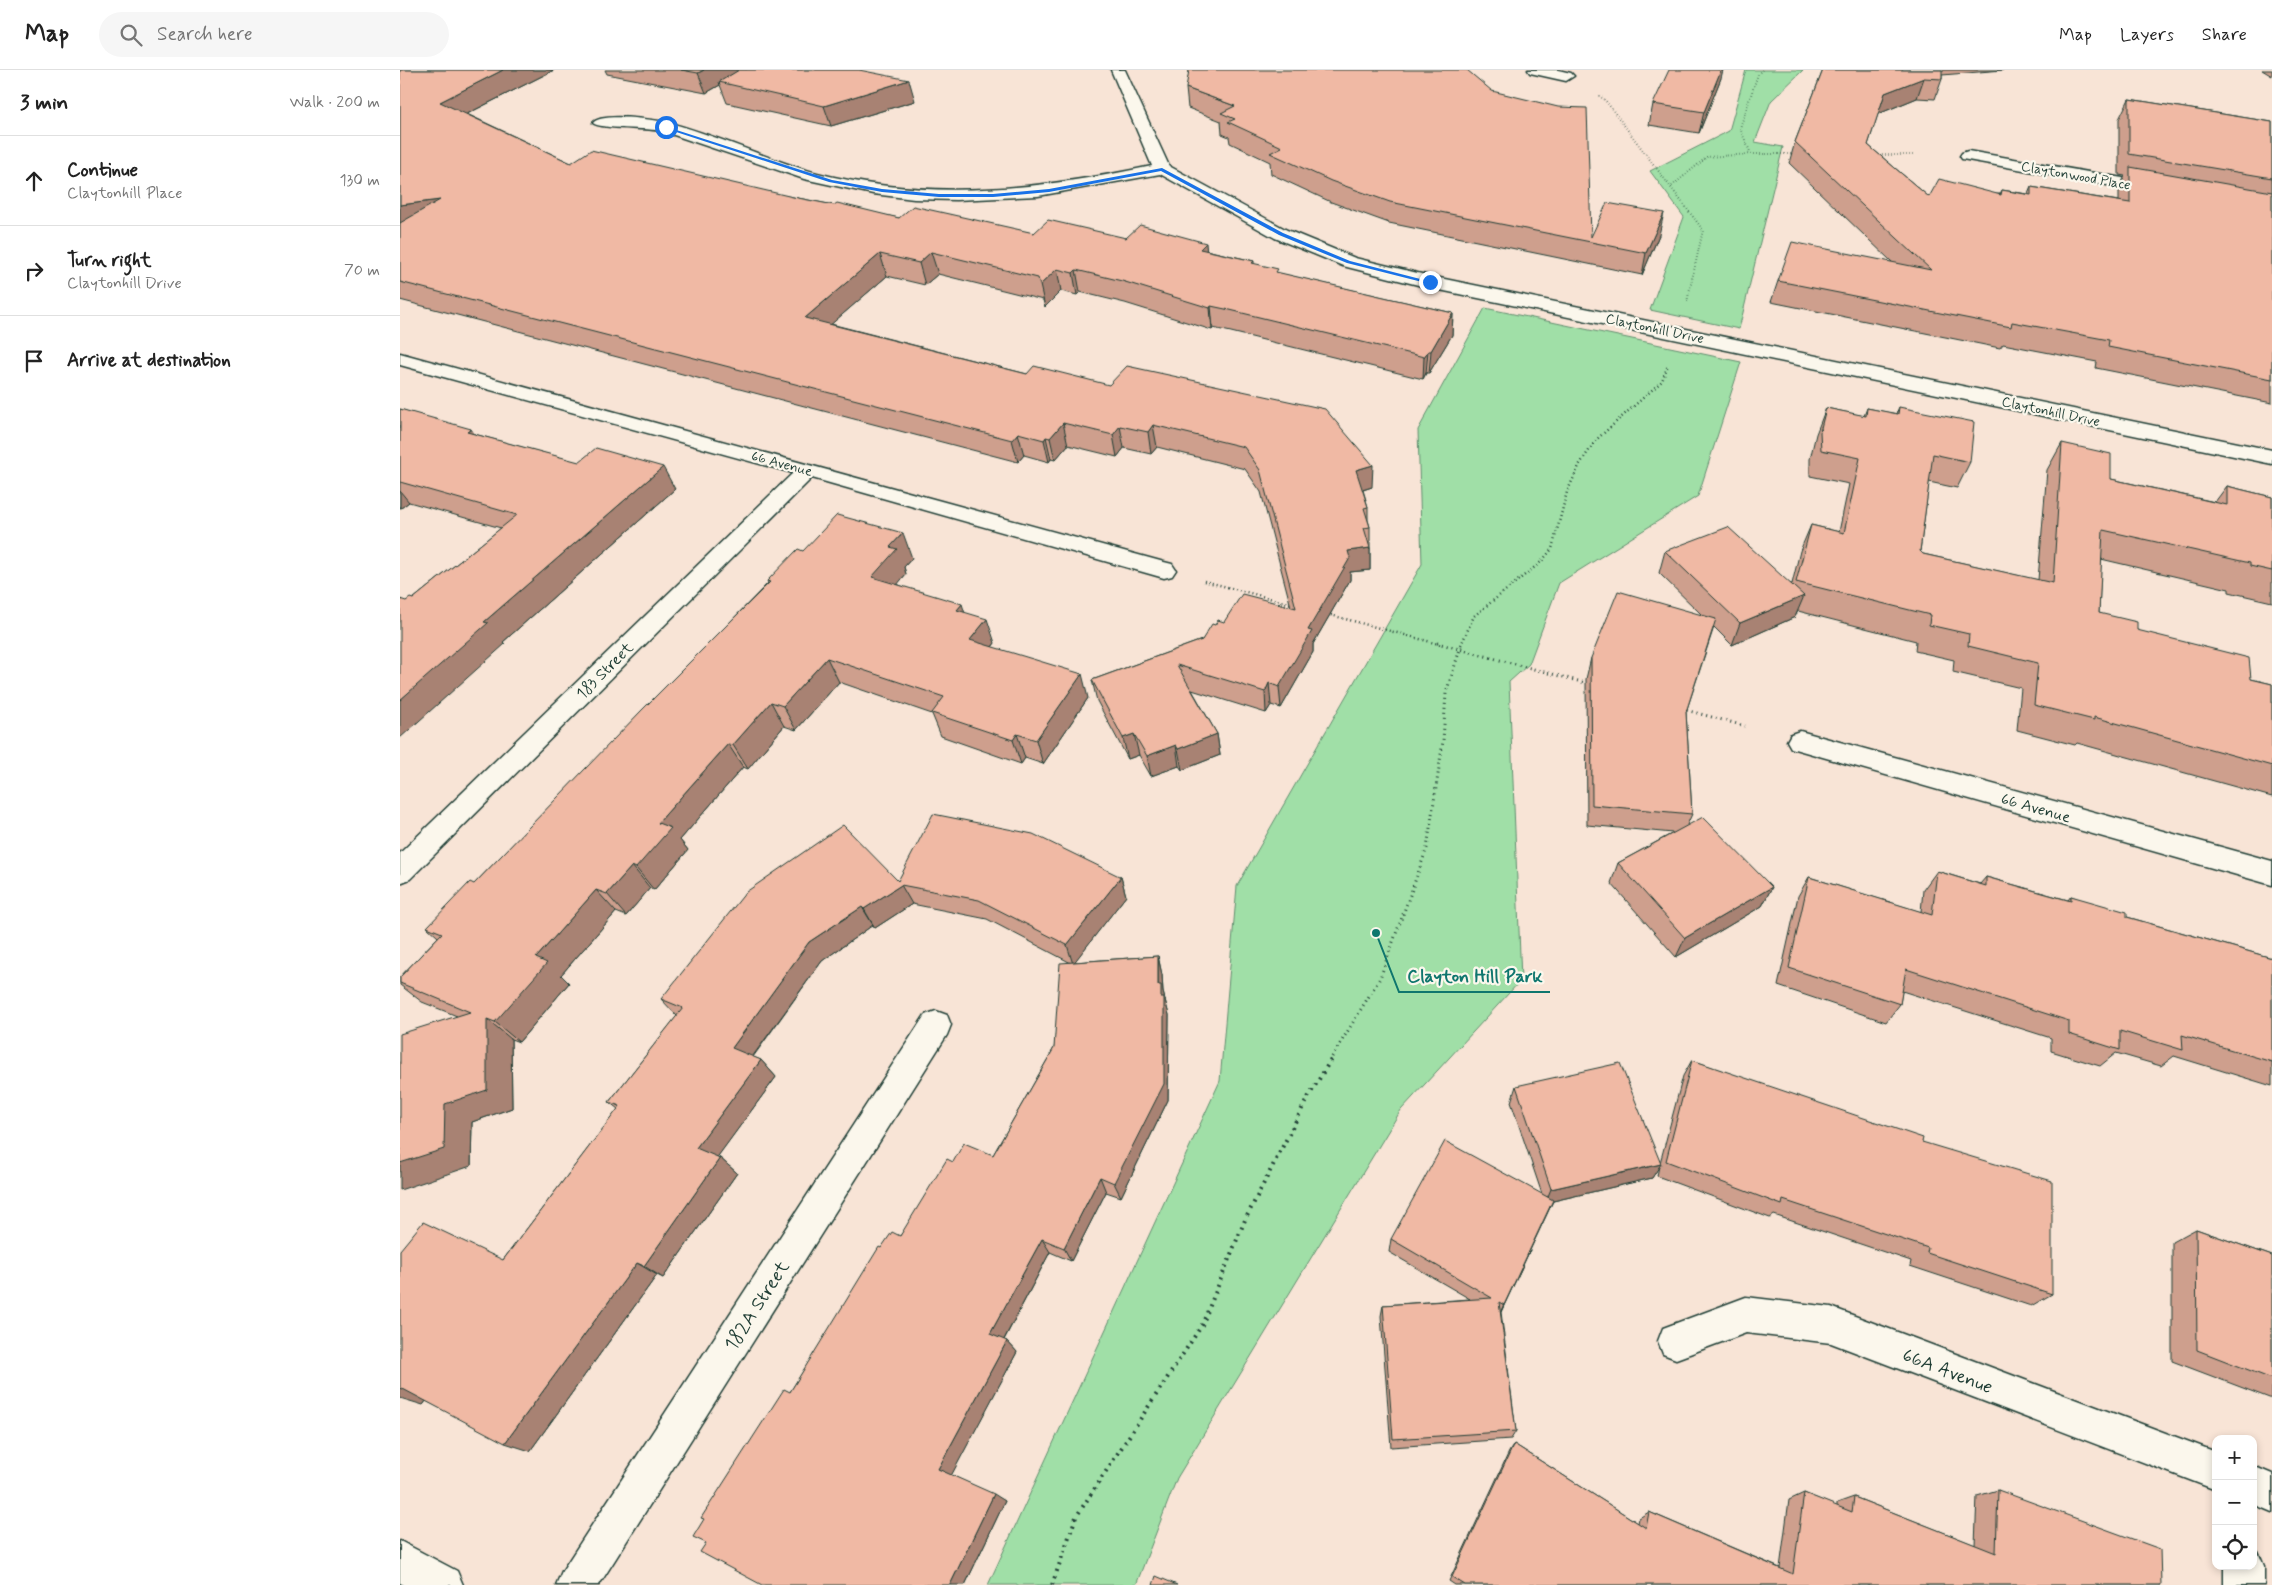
<!DOCTYPE html>
<meta charset="utf-8">
<style>
:root{--surface:#fff;--page:#f6f6f6;--text:#222;--muted:#767676;--line:#e0e0e0}
body{margin:0;font-family:Mynerve,sans-serif;background:var(--page);color:var(--text)}
.controls{position:absolute;right:15px;bottom:15px;display:grid;overflow:hidden;border-radius:10px;box-shadow:0 2px 8px #0003}
.controls button{width:45px;height:45px;display:grid;place-items:center;padding:0;border:0;border-bottom:1px solid var(--line);background:var(--surface);color:var(--text);font:25px sans-serif}
.stop{position:absolute;width:15px;height:15px;margin:-11px;border:4px solid #1a73e8;border-radius:50%;background:#fff}
.stop.end{background:#1a73e8;border-color:#fff;box-shadow:0 1px 5px #0008}
.list{margin:0;padding:0;list-style:none}
h2{display:flex;justify-content:space-between;align-items:center;height:65px;margin:0;padding:0 20px;font-size:21px}
h2 small{font-size:16px;font-weight:400;color:var(--muted)}
.list li{display:grid;grid-template-columns:32px 1fr auto;gap:15px;align-items:center;box-sizing:border-box;height:90px;padding:0 20px;border-top:1px solid var(--line)}
.list b{display:block;font-size:19px;white-space:nowrap}
.list p{margin:0;font-size:16px;white-space:nowrap;color:var(--muted)}
.list em{font-size:16px;font-style:normal;color:var(--muted)}
.icon{flex:none;width:28px;height:28px;fill:none;stroke:currentColor;stroke-width:2;stroke-linecap:round;stroke-linejoin:round}
.map{position:relative;flex:none;width:1872px;height:1515px;overflow:hidden}
header{display:flex;align-items:center;gap:30px;box-sizing:border-box;height:70px;padding:0 25px;background:var(--surface);border-bottom:1px solid var(--line)}
header strong{font-size:24px}
nav{display:flex;gap:28px;margin-inline-start:auto;font-size:18px}
.search{width:350px;height:45px;background:var(--page);display:flex;align-items:center;gap:12px;box-sizing:border-box;padding:0 18px;border-radius:28px;color:var(--muted);font-size:19px}
main{display:flex}
aside{flex:1;background:var(--surface)}
.map>svg:first-child{display:block}
.green{fill:#a0dfa7;stroke:#608e6e}
.lines{fill:none;stroke-linecap:round;stroke-linejoin:round}
.minor-casing{stroke:#1f3d34;stroke-width:3}
.path-far3{stroke:#1f3d34;stroke-width:2;stroke-dasharray:0.5 2.5;stroke-linecap:butt}
.path-far2{stroke:#1f3d34;stroke-width:2.5;stroke-dasharray:1 3;stroke-linecap:butt}
.path-far1{stroke:#1f3d34;stroke-width:3;stroke-dasharray:1 4;stroke-linecap:butt}
.path{stroke:#1f3d34;stroke-width:4;stroke-dasharray:2 5;stroke-linecap:butt}
.minor{fill:#fbf7ec;fill-rule:evenodd}
.wall{fill:#ce9f8d;stroke:#1f3d34}
.shaded-wall{fill:#a88273;stroke:#1f3d34}
.building{fill:#f0b9a4;stroke:#1f3d34}
.route{fill:#1a73e8}
.labels{text-anchor:middle;stroke-width:4.5;stroke-linejoin:round;paint-order:stroke}
.far-street-label{font-size:14px;fill:#1f3d34;stroke:#fbf7ec}
.street-label{font-size:16px;fill:#1f3d34;stroke:#fbf7ec}
.near-street-label{font-size:19px;fill:#1f3d34;stroke:#fbf7ec}
.leader{fill:none;stroke:#0f766e;stroke-width:2}
.callout-dot{fill:#0f766e;stroke:#fbf7ec;stroke-width:2}
.callout-label{font-size:18px;text-anchor:middle;font-weight:bold;fill:#0f766e;stroke:#fbf7ec;stroke-width:4.5;stroke-linejoin:round;paint-order:stroke}
</style>
<header>
<strong>Map</strong>
<div class="search"><svg class="icon" aria-label="search" viewBox="0 0 24 24"><circle cx="10" cy="10" r="6"/><path d="M15 15l6 6"/></svg>Search here</div>
<nav><a>Map</a><a>Layers</a><a>Share</a></nav>
</header>
<main>
<aside>
<h2>3 min<small>Walk · 200 m</small></h2>
<ul class="list">
<li><svg class="icon" aria-label="ahead" viewBox="0 0 24 24"><path d="M12 20V5M6 11l6-6 6 6"/></svg><div><b>Continue</b><p>Claytonhill Place</p></div><em>130 m</em></li>
<li><svg class="icon" aria-label="right" viewBox="0 0 24 24"><path d="M7 20v-9h11M14 6l5 5-5 5"/></svg><div><b>Turn right</b><p>Claytonhill Drive</p></div><em>70 m</em></li>
<li><svg class="icon" aria-label="arrive" viewBox="0 0 24 24"><path d="M6 21V4h12l-3 4 3 4H6"/></svg><div><b>Arrive at destination</b></div></li>
</ul>
</aside>
<div class="map">
<svg width="1872" height="1515" viewBox="0 0 1872 1515">
<rect width="100%" height="100%" fill="#f8e4d6"/>
<filter id="ink" filterUnits="userSpaceOnUse"><feTurbulence type="fractalNoise" baseFrequency=".02" numOctaves="2"/><feDisplacementMap in="SourceGraphic" scale="10" xChannelSelector="R" yChannelSelector="G"/><feConvolveMatrix kernelMatrix="1 2 1 2 8 2 1 2 1" color-interpolation-filters="sRGB"/></filter>
<g filter="url(#ink)">
<!-- green -->
<path class="green" d="M1346,0h57l-32,31 -16,41 28,5 -44,182 -89,-19 34,-93 -34,-46 79,-40z
M1085,238l256,54 -43,134 -139,87 -30,81 -20,18 12,298 -120,130 -224,368 -41,107h-148l232,-504 17,-195 185,-322 -4,-134z"/>
<g class="lines">
<defs>
<path id="minor" d="M711,0h14l44,96 118,64 68,28 75,18 842,174v14l-842,-176 -87,-22 -68,-28 -115,-64 -122,22 -82,4 -42,-1 -41,-5 -69,-15 -142,-48c-12,-3 -64,-2 -69,-8 8,-11 60,-3 73,-1 51,13 100,37 151,51 112,29 225,16 335,-7z
M1128,0h30l13,3 3,3 -8,5 -36,-8z
M1568,81l189,33 6,1 2,4 -2,4 -6,1 -195,-35 -2,-3 2,-3z
M0,283l764,209 8,2 4,6 -4,6 -8,2 -352,-100 -402,401 -10,4v-30l393,-380 -393,-108z
M1400,661l472,130v24l-481,-137 -4,-7 4,-7z
M536,941l11,4 4,10 -4,10 -348,550h-43l6,-14 363,-556z
M1346,1227l85,10 385,145v38l-385,-147 -85,-10 -70,26 -13,-5 -5,-13 5,-13z
M1853,1396l19,8v38l-19,-8z
M0,1471l57,30 6,14h-59l-4,-2z
M1853,1480l5,2 6,14v19h-40v-19h29z"/>
</defs>
<!-- minor casing -->
<use href="#minor" class="minor-casing"/>
<!-- path-far3 -->
<path class="path-far3" d="M1199,26l6,4 98,130 -16,72
M1351,84h44
M1476,85h38
M1272,116l35,-29 44,-3 -11,-26 18,-54 4,-4"/>
<!-- path-far2 -->
<path class="path-far2" d="M804,511l88,23
M927,544l115,31
M1061,575l13,-29 67,-54 11,-13 15,-57 13,-28 16,-24 66,-59 6,-16"/>
<!-- path-far1 -->
<path class="path-far1" d="M1037,573l152,41
M1282,639l63,17
M932,987l48,-79 47,-130 16,-107 3,-48 16,-50"/>
<!-- path -->
<path class="path" d="M652,1515l24,-68 126,-192 43,-105 61,-119 27,-45"/>
<!-- minor -->
<use href="#minor" class="minor"/>
</g>
<!-- wall -->
<path class="wall" d="M0,0h154l-87,44 104,49 222,34 106,21 135,15 92,5 80,12 48,11v3l24,9 175,40 -1,22 -23,38h-3l-3,6 -192,-47 -18,-4 -1,2 -87,-27 -45,-11 -3,3 -16,-4 -16,16 -2,-7 -105,-26 -13,11 -38,-9 -56,48 196,50 345,113 -9,3 5,17v13l2,7v43l-20,2v8l-37,64v8l-32,56 -10,-3 -5,8 -74,-23 25,44 3,21 -38,15 -3,-4 -28,10 -12,-21 -11,4 -31,-58 -5,-21 110,-40 13,-15 76,-18 -30,-115 -16,-23 -88,-22 -6,7 -27,-6 -7,9 -49,-12 -13,15 -4,-1 -2,3 -25,-7 -6,7 -618,-162z
M205,0h254l56,31 -84,25 -104,-23 -7,-18 -14,8 -99,-19z
M1423,0h180l-61,5v4l-7,20 -18,-1 -39,16 -10,31 61,52 71,-3 2,-4 26,4 3,-7 88,14v-13l6,-12 -6,-1v-56l10,-20 143,23v281l-176,-35 1,-6 -94,-18 -3,4 -229,-46 7,-21 114,-19 -103,-99 6,-21z
M1862,0h10v6z
M1321,8l-22,55 -50,-8 4,-21z
M786,18l405,149 68,-2 -17,40 -253,-52 -58,-21 -60,-28 -1,-12 -40,-19 -1,-6 -7,-3 -1,-13 -33,-13z
M1499,337l71,55 -13,26 -28,-6 -9,69 3,3 115,26 9,-110 15,-27 49,36 104,23 12,-16 45,11v105l-43,-10v-3l-128,-30 -2,54 38,17 114,49 21,5v113l-195,-54 -2,2 -58,-15 4,-42 -68,-16 1,-12 -39,-9 1,-10 -118,-30 -3,6 -63,28 -18,-18 -28,85 6,102 -5,11 85,62 -10,19 -86,51 -65,-74 7,-20 55,-30 -86,-8 -1,-146 5,-21 110,-44 -42,-41 6,-22 127,33 8,-33 11,-26 28,7 10,-48 -39,-8v-17l6,-25 10,-26 38,8 3,-8 29,6z
M0,339l74,25 201,55 -172,153 2,2 -99,-43 7,-2 88,-71 -92,-26 -8,6h-1z
M403,481l109,7 -8,9 2,7 -9,10 67,28 31,31 -3,4 96,51 -45,66 -18,-6 -4,6 -80,-28 -9,-22 -93,-32 -43,48 -12,-4 -36,43 -5,-2 -63,73 8,10 -34,40 -4,-2 -24,28 -10,-4 -55,63 8,8 -50,59 -8,-3 1,69 -40,14 -1,44 -14,-150 -35,-14 -22,-17v-8l38,-40 -11,-10 47,-43 294,-301 -1,-2z
M1537,801l43,13 6,-7 82,23 3,-4 56,21 145,41v128l-98,-30 -13,10 -45,-13 -16,13 -49,-15v-13l-149,-47 -2,13 -14,18 -108,-36 20,-90 11,-19 112,35 2,-22z
M721,807l5,19 -52,66 84,-6 4,19 1,17 6,23 -1,85 -47,97 -15,-5 -35,69 -21,-9 -46,88 3,1 10,11 -66,123 54,26 -40,84 -175,-193 91,-144 19,-12 53,-74 40,-7 61,-107 17,-85 -84,-44 -75,-15 -37,24 -2,-3 -51,36 -69,96 8,3 15,17 -59,80 3,1 17,15 -74,105 -6,-3 -127,176 -104,-50 -3,4 80,-145 115,-151 -9,-7 68,-86 -16,-17 237,-118z
M1292,990l230,82 130,152 -21,12 -121,-40 1,-5 -137,-46 -4,3 -113,-42 2,-10 -7,12 -99,23 -52,111 15,119 -5,8 -120,8 -10,-131 2,-11 87,-6 -81,-47 2,-13 151,-45 -31,-92 5,-16 144,77 23,-87z
M1796,1159l76,27v143l-100,-38v-119z
M1114,1374l124,79 1,-5 10,-6 131,56 9,-68 15,-7 33,14v-4l17,-6 121,48 2,-49 21,-6 163,95h-706l-6,-4 60,-129z"/>
<!-- shaded-wall -->
<path class="shaded-wall" d="M103,0h51l-103,52 -11,-20z
M304,0h43l-28,12 1,3 -14,8 -8,-20z
M1321,0h2l-2,8 -22,55 5,-21z
M1524,8l-7,20 -39,16 7,-21z
M509,10l6,21 -84,25 -7,-20z
M40,130l-40,28v-23z
M1264,143l-5,22 -17,40 4,-22z
M806,173l2,21 -8,-15z
M531,182l7,22 -13,11 -6,-22z
M480,184l7,22 -74,64 -8,-22z
M657,199l4,22 -16,16 -5,-22z
M676,200l4,22 -3,3 -4,-22z
M811,236l2,22 -1,2 -2,-22z
M1053,243l-1,22 -23,38 2,-22z
M1028,281l-2,22 -3,6 1,-22z
M663,353l5,22 -13,15 -5,-22z
M753,355l4,22 -6,7 -3,-22z
M720,356l4,22 -7,9 -4,-22z
M71,359l15,22 -19,-19z
M618,363l6,22 -6,7 -6,-22z
M646,367l5,22 -2,3 -5,-22z
M973,395l-1,22 -16,5v-22z
M263,397l12,22 -172,153 2,2 -105,94v-38l84,-78z
M0,421l9,11 -8,6 -1,-1z
M503,463l9,25 -8,9 2,7 -23,28 -11,-25 18,-30z
M970,478v22l-20,2v8l-37,64v8l-32,56 -2,-21 29,-57 40,-79z
M1404,526l-9,21 -63,28 8,-22z
M562,534l8,25 -13,-19z
M587,549l8,24 -17,21 -8,-24z
M427,588l12,24 -43,48 -13,-24z
M682,604l6,24 -45,66 -7,-24z
M869,613l2,22 -5,8 -1,-21z
M371,632l13,24 -36,43 -15,-24z
M617,664l8,24 -4,6 -8,-24z
M734,664l5,21 -11,4 -5,-21z
M817,664l3,21 -38,15 -4,-21z
M328,674l15,23 -63,73 8,10 -34,40 -18,-22 22,-45z
M776,675l3,21 -28,10 -4,-20z
M232,796l18,22 -24,28 -19,-22z
M721,807l5,19 -53,68 -6,-19z
M501,815l11,19 -37,24 -11,-19z
M1372,817l-10,19 -86,51 9,-19z
M196,820l20,22 -55,63 8,8 -50,59 -24,-20 41,-64z
M462,837l11,18 -51,36 -75,103 -15,-16 77,-106z
M758,886l4,19 1,17 6,23 -1,85 -47,97 -7,-14 44,-198z
M87,949l24,20 1,69 -40,14 -1,44 -71,24v-27l45,-59z
M361,990l15,17 -63,86 -17,-15z
M320,1088l17,15 -74,105 -19,-12z
M1261,1094l-9,14 -99,23 -54,115 52,-127z
M700,1107l6,15 -35,69 -7,-13z
M642,1169l8,13 -49,93 -11,-11z
M237,1193l20,12 -127,176 -25,-8z
M607,1271l10,11 -66,124 -13,-7z
M1,1318l28,9 -6,8 -23,-7v-9z
M594,1424l11,7 -40,84h-15z"/>
<!-- building -->
<path class="building" d="M0,0h103l-63,32 131,61 20,-13 202,47 41,8 3,-2 62,15 14,-12 121,27 14,-13 78,18 14,-13 66,18 -6,6 54,12 -2,2 26,6 -2,3 177,41 -22,38h-3l-4,6 -194,-47 -19,-4 -1,2 -88,-27 -46,-11 -3,3 -16,-4 -17,16 -2,-7 -107,-26 -12,11 -39,-9 -75,64 222,56 7,-8 75,19 18,-19 198,43 48,56 -17,5 12,37 -4,1 6,19 -6,1 6,20 -22,3 2,7 -42,72 4,1 -33,56 -10,-4 -4,9 -88,-27 40,69 -39,15 -2,-4 -29,11 -13,-22 -11,4 -31,-58 110,-40 10,-16 3,1 3,-5 6,2 18,-28 54,14 -36,-138 -16,-23 -91,-22 -5,7 -28,-6 -7,9 -50,-12 -13,15 -4,-1 -2,3 -26,-7 -6,7 -612,-158v-59l40,-23 -40,5z
M281,0h23l-6,3z
M339,0h120l50,10 -85,26 -105,-24z
M789,0h278l25,21 66,16 29,1 4,129 16,-34 57,10 -18,40 -256,-51 -59,-21 -61,-28 12,-6 -54,-25 7,-3 -14,-6 14,-7 -49,-18z
M1269,0h52l-17,42 -51,-8z
M1423,0h119v9l-18,-1 -39,15 -17,52 61,52 10,-18 62,16 1,-5 29,5v-8l99,16v-36l142,25v187l-164,-32 1,-7 -97,-18 -1,5 -233,-46 14,-39 139,28 -136,-128z
M1729,29l143,23v56l-143,-24z
M1499,337l75,15 -4,40 -37,-8 -13,97 3,3 130,29 9,-140 49,11v25l116,26v-19l45,11v74l-22,-5v-3l-147,-33 -4,83 38,9v8l112,28 2,21 21,5v82l-178,-49v3l-60,-15 4,-42 -70,-17 1,-12 -40,-9 1,-10 -134,-33 15,-57 33,8 16,-75 -39,-8 -1,-18 6,-24 40,8 1,-8 31,6z
M0,339l71,20 -4,3 112,30 17,-14 67,19 -179,155 4,1 -88,77v-101l6,2 4,-3 3,1 104,-84 -117,-33z
M437,445l66,18 -13,14 7,2 -25,28 90,27 -5,6 30,9 -17,21 112,34 -46,66 -19,-6 -4,6 -81,-27 12,-16 -117,-39 -44,48 -12,-4 -38,43 -5,-1 -70,79 13,5 -35,40 -4,-2 -25,28 -11,-4 -60,68 11,5 -52,59 -8,-3v71l-42,14 -1,45 -44,14v-129l70,-22 -70,-29v-6l42,-44 -15,-6 43,-45 4,2 167,-173 129,-129 -3,-1 31,-32 5,2z
M1328,457l76,69 -64,27 -75,-72z
M1218,521l98,28 -30,93 6,102 -100,-9 -1,-147z
M533,744l100,20 88,43 -54,68 -88,-45 -78,-15 -37,24 -2,-2 -53,35 -77,106 29,12 -65,88 24,10 -76,108 -7,-3 -132,180 -104,-55 -1,1v-139l23,-28 80,38 117,-154 -11,-4 74,-94 -22,-9 85,-107 97,-67 55,56z
M1303,747l69,70 -87,51 -67,-75z
M1537,801l49,15v-9l85,24v-5l56,16v5l145,41v104l-90,-27 1,15 -63,-19v19l-51,-16v-13l-163,-52 -6,35 -111,-36 20,-91 123,38z
M758,886v29h3v13h3v86l-50,99 -14,-6 -36,71 -22,-9 -52,95 17,7 -69,128 56,25 -44,91h-188l-62,-33 6,-9 -13,-6 11,-18 -3,-1 83,-129 6,3 89,-145 2,1 11,-16 8,4 47,-77 6,3 11,-19 29,12 61,-107 6,-85z
M1292,990l231,78 -1,4 130,39v113l-125,-41 1,-5 -145,-48 -1,5 -116,-44z
M1220,993l41,101 -110,25 -35,-103z
M1045,1071l108,59 -49,105 -5,-3 17,129 -123,8 -10,-134 109,-7 -101,-59z
M1796,1159l76,27v123l-75,-29z
M1114,1374l132,84 3,-16 144,62 11,-81 48,19 2,-15 142,56 2,-63 162,59 1,36h-696l-13,-8z
M756,1506l21,9h-24z"/>
</g>
<!-- route -->
<path class="route" d="M264,56l168,54 50,9 57,5h54l56,-5 113,-21 121,65 67,28 82,21 -2,2 -83,-21 -68,-28 -118,-64 -112,21 -56,5h-54l-57,-5 -53,-10 -165,-54z"/>
<g class="labels">
<!-- far-street labels -->
<g class="far-street-label">
<text transform="translate(1676 105) rotate(10)" y="5">Claytonwood Place</text>
<text transform="translate(1255 258) rotate(12)" y="5">Claytonhill Drive</text>
<text transform="translate(1651 341) rotate(12)" y="5">Claytonhill Drive</text>
<text transform="translate(382 393) rotate(15)" y="5">66 Avenue</text>
</g>
<!-- street labels -->
<g class="street-label">
<text transform="translate(204 600) rotate(-45)" y="6">183 Street</text>
<text transform="translate(1636 737) rotate(16)" y="6">66 Avenue</text>
</g>
<!-- near-street labels -->
<g class="near-street-label">
<text transform="translate(356 1235) rotate(-57)" y="7">182A Street</text>
<text transform="translate(1548 1300) rotate(21)" y="7">66A Avenue</text>
</g>
</g>
<!-- callouts -->
<path class="leader" d="M976 863L999 922H1150"/>
<circle class="callout-dot" cx="976" cy="863" r="5"/>
<g class="callout-label">
<text x="1075" y="912">Clayton Hill Park</text>
</g>
</svg>
<div class="controls">
<button>+</button>
<button>−</button>
<button><svg class="icon" aria-label="locate" viewBox="0 0 24 24"><circle cx="12" cy="12" r="6"/><path d="M12 2v4M12 18v4M2 12h4M18 12h4"/></svg></button>
</div>
<div class="stop" style="left:266px;top:57px"></div>
<div class="stop end" style="left:1030px;top:212px"></div>
</div>
</main>
